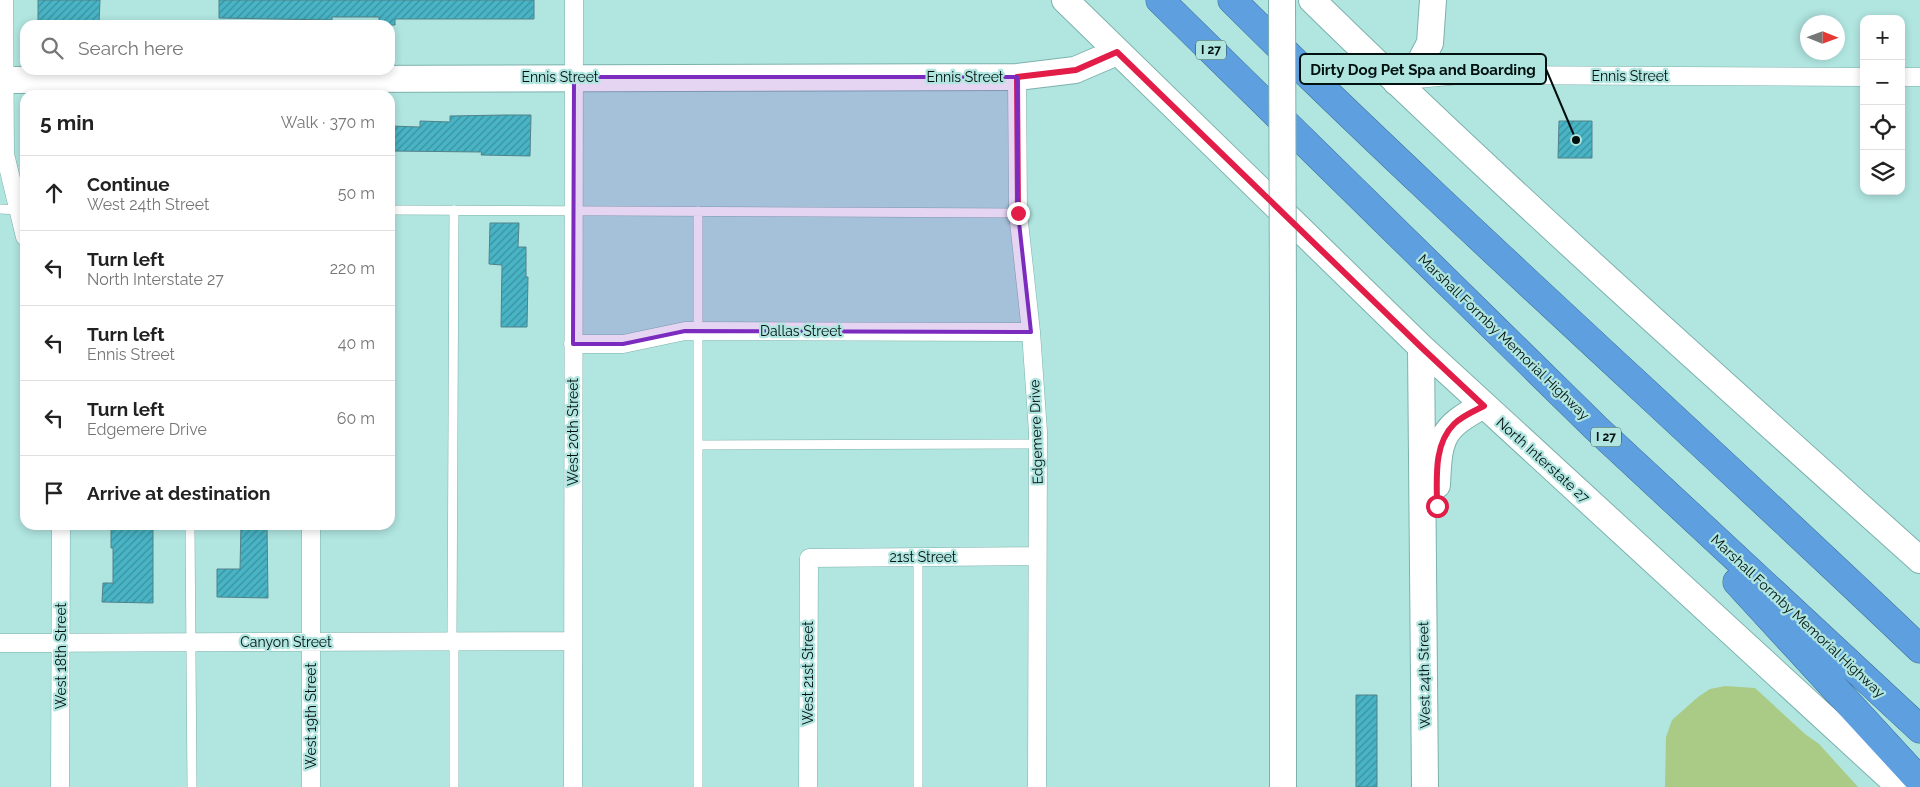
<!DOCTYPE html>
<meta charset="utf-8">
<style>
:root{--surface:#fff;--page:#f2f2f2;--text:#222;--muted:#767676;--line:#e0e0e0}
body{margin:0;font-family:Raleway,sans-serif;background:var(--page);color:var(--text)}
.controls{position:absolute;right:15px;top:15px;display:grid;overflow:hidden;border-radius:10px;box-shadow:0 2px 8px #0003}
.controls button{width:45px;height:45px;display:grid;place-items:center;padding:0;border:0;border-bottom:1px solid var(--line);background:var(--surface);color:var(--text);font:25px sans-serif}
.compass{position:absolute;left:1800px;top:15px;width:45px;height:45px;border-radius:50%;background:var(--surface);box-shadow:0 2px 8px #0003;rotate:91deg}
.stop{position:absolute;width:15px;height:15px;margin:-11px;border:4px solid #e11d48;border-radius:50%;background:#fff}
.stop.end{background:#e11d48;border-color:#fff;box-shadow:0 1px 5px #0008}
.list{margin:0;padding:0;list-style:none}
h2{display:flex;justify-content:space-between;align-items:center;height:65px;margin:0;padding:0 20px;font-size:21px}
h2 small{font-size:16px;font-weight:400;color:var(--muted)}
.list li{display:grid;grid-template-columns:32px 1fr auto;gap:15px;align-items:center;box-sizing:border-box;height:75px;padding:0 20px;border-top:1px solid var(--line)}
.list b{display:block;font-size:19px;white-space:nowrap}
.list p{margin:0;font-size:16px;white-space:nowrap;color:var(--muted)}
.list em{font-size:16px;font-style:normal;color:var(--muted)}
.icon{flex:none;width:28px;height:28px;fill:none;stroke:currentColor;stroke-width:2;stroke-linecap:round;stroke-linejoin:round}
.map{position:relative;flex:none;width:1920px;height:787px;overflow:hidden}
.search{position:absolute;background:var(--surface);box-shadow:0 2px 8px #0003;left:20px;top:20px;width:375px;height:55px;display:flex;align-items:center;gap:12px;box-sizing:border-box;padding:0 18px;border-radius:15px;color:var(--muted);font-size:19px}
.panel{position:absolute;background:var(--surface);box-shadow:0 2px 8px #0003;left:20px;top:90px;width:375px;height:440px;border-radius:15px}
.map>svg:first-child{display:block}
.water{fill:#aacb86}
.building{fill:url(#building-hatch);stroke:#51828a}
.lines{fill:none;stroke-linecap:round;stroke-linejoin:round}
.lane-casing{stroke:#7db1ac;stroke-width:10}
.street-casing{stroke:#7db1ac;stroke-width:19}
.secondary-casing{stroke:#7db1ac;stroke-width:28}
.highway-casing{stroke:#3c6d96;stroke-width:29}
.lane{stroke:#fff;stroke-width:9}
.street{stroke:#fff;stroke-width:18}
.secondary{stroke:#fff;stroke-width:26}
.highway{stroke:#5d9fdf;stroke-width:28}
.secondary-bridge-casing{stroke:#7db1ac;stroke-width:28;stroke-linecap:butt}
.secondary-bridge{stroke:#fff;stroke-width:26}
.route{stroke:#e11d48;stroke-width:6}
.marked{fill:#7b2cbf;fill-opacity:0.2;stroke:#7b2cbf;stroke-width:4;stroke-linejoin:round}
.labels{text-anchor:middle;stroke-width:4.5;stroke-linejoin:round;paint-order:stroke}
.shield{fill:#b0e5e0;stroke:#35504e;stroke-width:1}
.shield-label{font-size:12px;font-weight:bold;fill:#00100f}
.street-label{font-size:14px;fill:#00100f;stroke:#b0e5e0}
.leader{fill:none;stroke:#00100f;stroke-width:2}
.callout-dot{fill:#00100f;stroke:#b0e5e0;stroke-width:2}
.callout{fill:#b0e5e0;stroke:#00100f;stroke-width:2}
.callout-label{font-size:15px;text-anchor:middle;font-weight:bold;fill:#00100f}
</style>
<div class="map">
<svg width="1920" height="787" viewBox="0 0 1920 787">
<defs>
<pattern id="building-hatch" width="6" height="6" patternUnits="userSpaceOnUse" patternTransform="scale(1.25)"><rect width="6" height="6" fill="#49b4c5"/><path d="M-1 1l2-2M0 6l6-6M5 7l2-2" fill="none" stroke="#3a919e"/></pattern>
</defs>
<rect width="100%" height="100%" fill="#b0e5e0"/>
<!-- water -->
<path class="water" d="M1725,686l30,2 50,46 14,10 39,43h-193l1,-50 6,-17 26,-23 12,-8z"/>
<!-- building -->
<path class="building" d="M38,0h62l-1,23 -41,-1v3h-20z
M219,0h315v19h-139v6h-16v-8h-47v3l-113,-2z
M506,115h25l-1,41 -49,-1 1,-3 -92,-1v-25l30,1v-6l30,1v-6z
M1559,121h33v37h-34z
M490,223h29l-1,24h8v30h2l-1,50h-26l1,-62 -13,-1z
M111,525h42v78l-51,-1 1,-19h10v-35h-2z
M241,525h26l1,73 -51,-1v-28h23z
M1356,695h21v92h-21z"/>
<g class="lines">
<defs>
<path id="lane" d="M0,209l20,1
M390,210l628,3
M698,211v576
M698,445l340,-1
M190,525l2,262
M454,787v-145l-2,-5 2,-427
M918,787v-230"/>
<path id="street" d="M4,0l1,154 20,83
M1017,77l1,136 13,119 7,100 -1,355
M1901,77h19
M1396,81l63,-6 405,2
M573,344h50l62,-13 346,1
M311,525v262
M0,643l573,-2
M60,787l1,-262
M573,787l1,-787
M808,787l1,-229 228,-2"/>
<path id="secondary" d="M1065,0l356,347 479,440
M1312,0c197,193 403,376 608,560
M0,80l1017,-3 58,-7 42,-18
M1396,82l24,-20 10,-19 3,-43
M1283,315v472
M1421,347l4,440
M1437,485c2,-48 4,-57 47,-80"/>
<path id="highway" d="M1160,0l436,428 324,301
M1232,0c224,222 460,431 688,649
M1737,582l183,199"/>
</defs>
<!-- lane casing -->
<use href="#lane" class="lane-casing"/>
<!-- street casing -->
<use href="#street" class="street-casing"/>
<!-- secondary casing -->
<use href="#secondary" class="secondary-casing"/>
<!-- highway casing -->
<use href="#highway" class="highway-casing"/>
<!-- lane -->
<use href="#lane" class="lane"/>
<!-- street -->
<use href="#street" class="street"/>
<!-- secondary -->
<use href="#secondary" class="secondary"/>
<!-- highway -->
<use href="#highway" class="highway"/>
<defs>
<path id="secondary-bridge" d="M1282,0l1,315"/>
</defs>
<!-- secondary-bridge casing -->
<use href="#secondary-bridge" class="secondary-bridge-casing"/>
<!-- secondary-bridge -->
<use href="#secondary-bridge" class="secondary-bridge"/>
</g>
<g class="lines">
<!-- route -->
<path class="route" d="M1018,213l-1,-136 59,-7 41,-18 304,295 63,59c-10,5 -22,10 -30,18 -21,21 -17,55 -17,82"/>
</g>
<!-- marked area -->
<path class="marked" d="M574,77h443l1,136 13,119 -346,-1 -62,13h-50z"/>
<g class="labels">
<!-- shield labels -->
<g class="shield">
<rect x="1196" y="40.5" width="30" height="19" rx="4"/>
<rect x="1591" y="427.5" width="30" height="19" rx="4"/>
</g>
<g class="shield-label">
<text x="1211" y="54">I 27</text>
<text x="1606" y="441">I 27</text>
</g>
<!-- street labels -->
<g class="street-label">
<text x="1630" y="81">Ennis Street</text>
<text x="560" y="82">Ennis Street</text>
<text x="965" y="82">Ennis Street</text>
<text x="801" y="336">Dallas Street</text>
<text transform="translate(1504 337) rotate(44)" y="5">Marshall Formby Memorial Highway</text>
<text transform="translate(573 432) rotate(-90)" y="5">West 20th Street</text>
<text transform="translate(1036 432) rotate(-92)" y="5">Edgemere Drive</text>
<text transform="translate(1543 460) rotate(42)" y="5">North Interstate 27</text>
<text x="923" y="562">21st Street</text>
<text transform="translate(1798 616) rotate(43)" y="5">Marshall Formby Memorial Highway</text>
<text x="286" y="647">Canyon Street</text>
<text transform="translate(61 656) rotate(-90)" y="5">West 18th Street</text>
<text transform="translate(808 673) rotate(-90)" y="5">West 21st Street</text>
<text transform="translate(1424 675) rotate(-91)" y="5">West 24th Street</text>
<text transform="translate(311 716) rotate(-90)" y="5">West 19th Street</text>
</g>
</g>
<!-- callouts -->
<path class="leader" d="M1576 140L1546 69"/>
<circle class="callout-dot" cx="1576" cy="140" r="5"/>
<rect class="callout" x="1300" y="54" width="246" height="30" rx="5"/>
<g class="callout-label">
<text x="1423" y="75">Dirty Dog Pet Spa and Boarding</text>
</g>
</svg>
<div class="controls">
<button>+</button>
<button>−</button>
<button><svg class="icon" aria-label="locate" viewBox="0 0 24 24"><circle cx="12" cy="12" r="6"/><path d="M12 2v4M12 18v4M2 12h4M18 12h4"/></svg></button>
<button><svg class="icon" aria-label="layers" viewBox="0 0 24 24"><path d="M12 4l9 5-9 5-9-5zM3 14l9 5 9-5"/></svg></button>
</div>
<svg class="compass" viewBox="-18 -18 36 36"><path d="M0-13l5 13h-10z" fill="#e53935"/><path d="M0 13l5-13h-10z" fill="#767676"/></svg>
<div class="stop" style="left:1437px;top:506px"></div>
<div class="stop end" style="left:1018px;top:213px"></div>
<div class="search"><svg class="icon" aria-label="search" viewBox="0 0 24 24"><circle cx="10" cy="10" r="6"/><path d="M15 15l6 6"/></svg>Search here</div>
<section class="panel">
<h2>5 min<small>Walk · 370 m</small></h2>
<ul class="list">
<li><svg class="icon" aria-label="ahead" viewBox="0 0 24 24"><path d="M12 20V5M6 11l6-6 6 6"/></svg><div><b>Continue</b><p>West 24th Street</p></div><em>50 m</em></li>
<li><svg class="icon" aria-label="left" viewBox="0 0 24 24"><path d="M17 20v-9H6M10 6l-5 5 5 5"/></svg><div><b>Turn left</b><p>North Interstate 27</p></div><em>220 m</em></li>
<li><svg class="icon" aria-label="left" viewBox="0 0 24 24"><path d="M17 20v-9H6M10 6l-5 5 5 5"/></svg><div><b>Turn left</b><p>Ennis Street</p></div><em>40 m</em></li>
<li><svg class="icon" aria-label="left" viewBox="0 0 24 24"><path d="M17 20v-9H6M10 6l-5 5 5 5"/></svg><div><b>Turn left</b><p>Edgemere Drive</p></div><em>60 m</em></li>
<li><svg class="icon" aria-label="arrive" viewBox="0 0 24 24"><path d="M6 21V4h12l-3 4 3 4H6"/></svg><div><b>Arrive at destination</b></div></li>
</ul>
</section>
</div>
